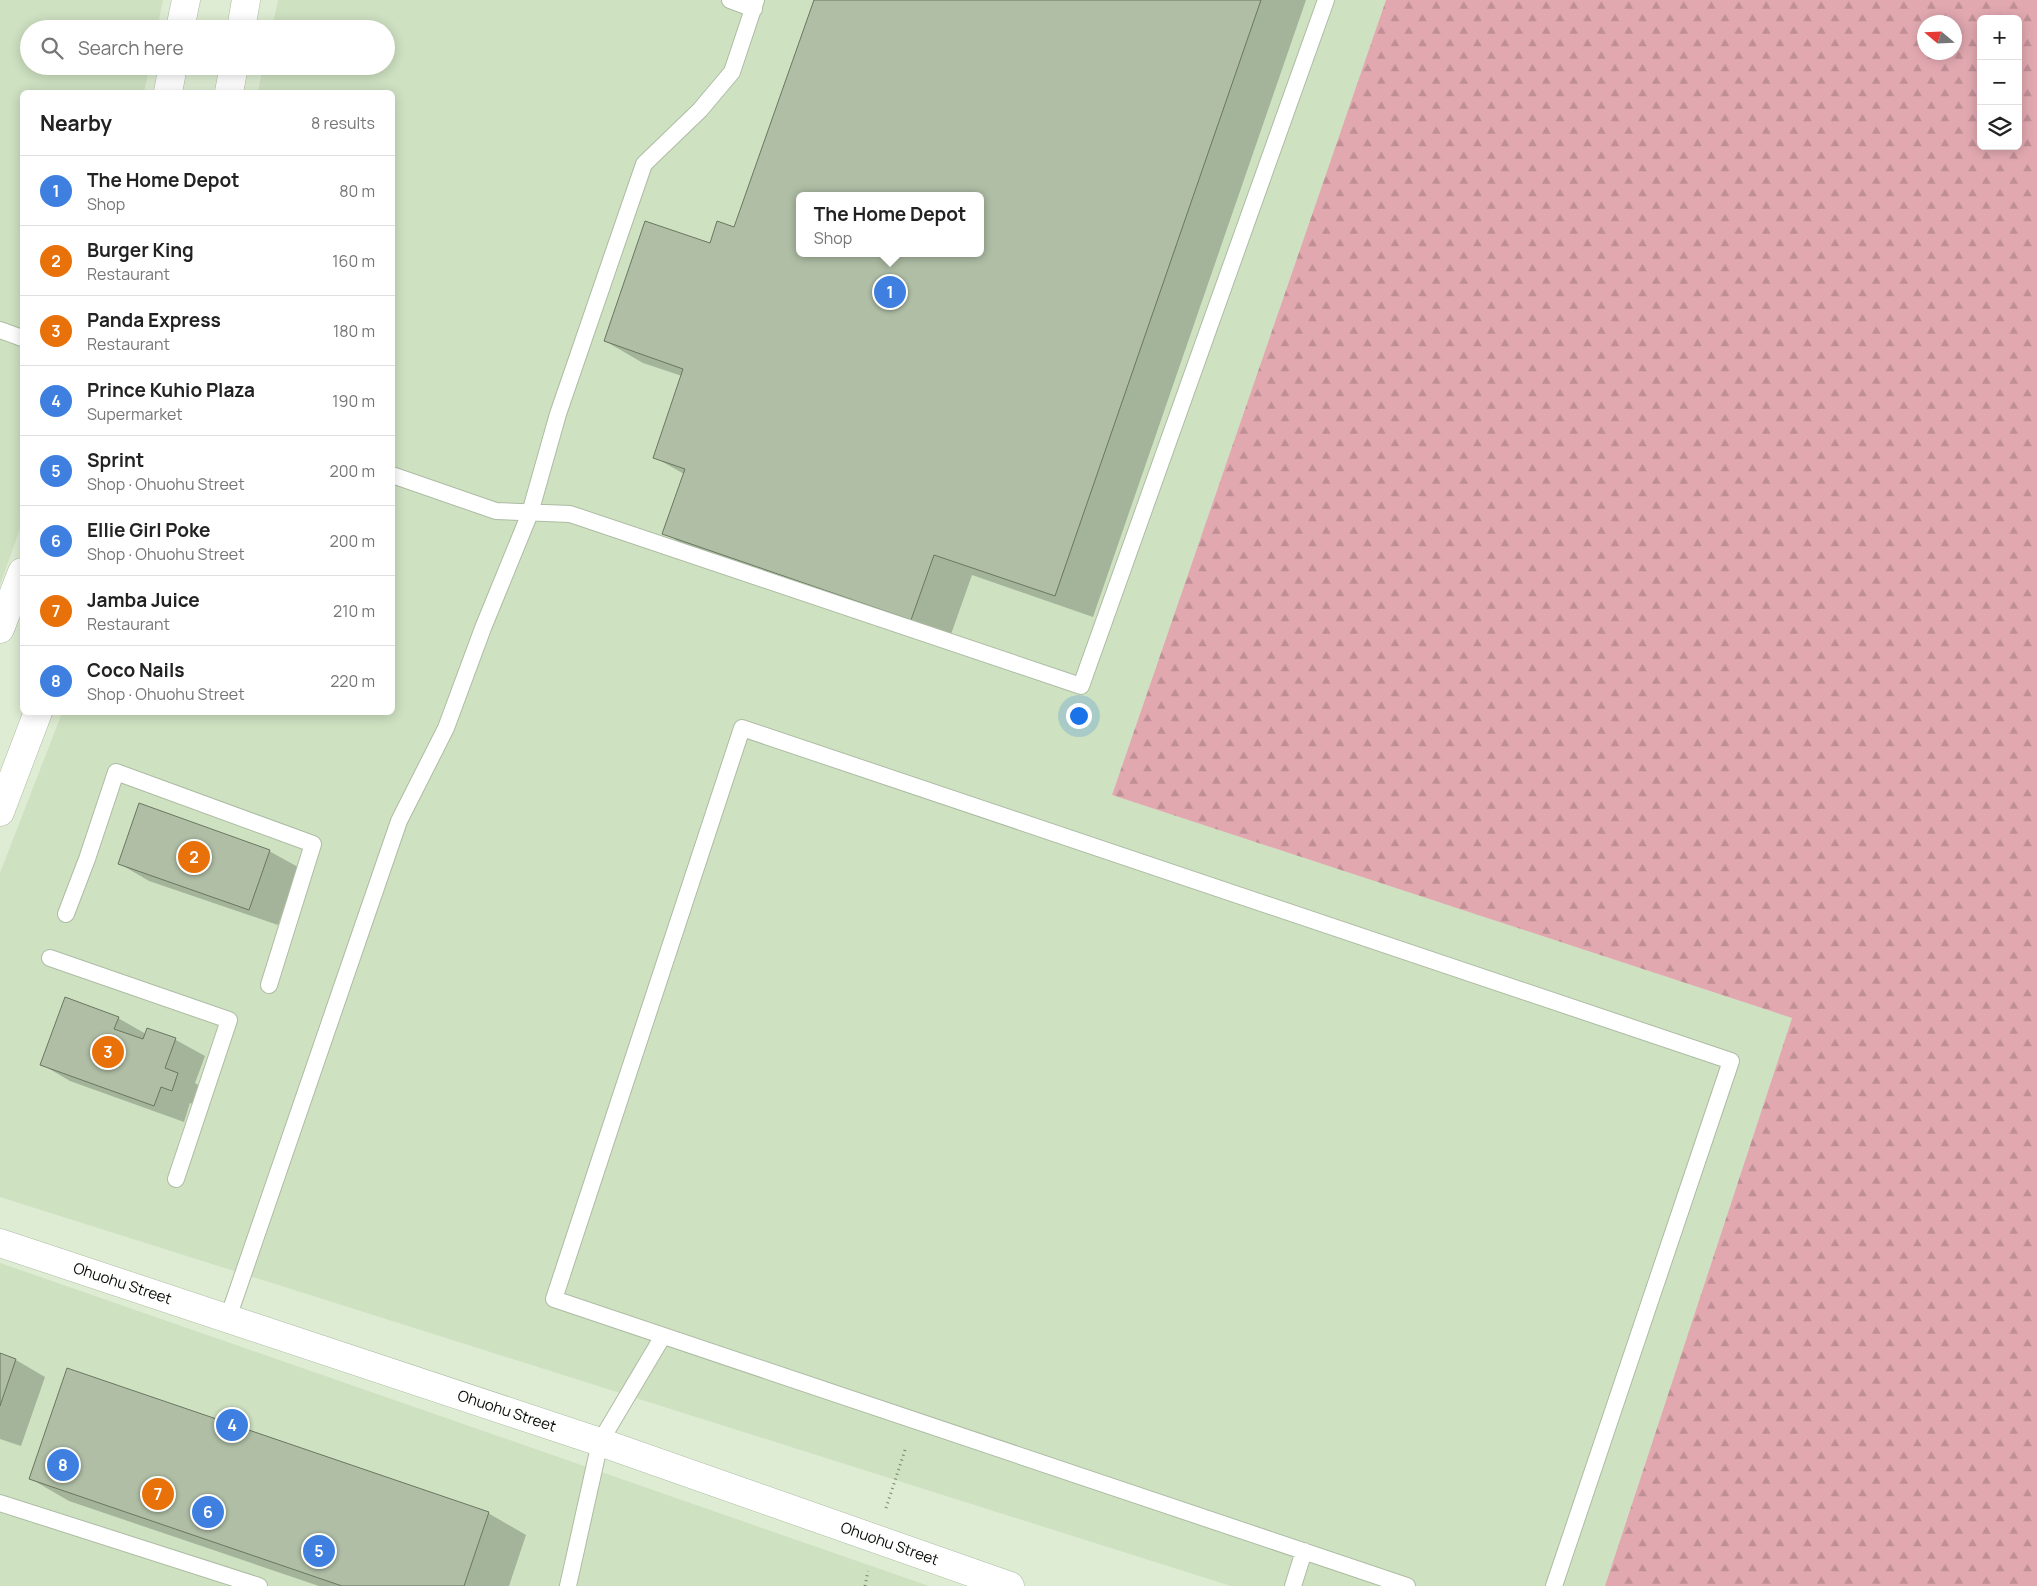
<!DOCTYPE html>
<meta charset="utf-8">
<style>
:root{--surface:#fff;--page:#f2f2f2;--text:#222;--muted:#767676;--line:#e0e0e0;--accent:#0f766e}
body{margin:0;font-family:Manrope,sans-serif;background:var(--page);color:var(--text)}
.controls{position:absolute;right:15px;top:15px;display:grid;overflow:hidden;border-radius:8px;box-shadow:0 2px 12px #0003}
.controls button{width:45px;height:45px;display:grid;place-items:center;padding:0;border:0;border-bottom:1px solid var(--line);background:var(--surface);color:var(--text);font:25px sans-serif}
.compass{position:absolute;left:1917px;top:15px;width:45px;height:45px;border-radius:50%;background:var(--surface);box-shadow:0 2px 12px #0003;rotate:289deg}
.you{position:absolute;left:1078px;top:715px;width:18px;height:18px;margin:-12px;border:4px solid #fff;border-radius:50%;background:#1a73e8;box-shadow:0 0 0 8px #1a73e833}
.badge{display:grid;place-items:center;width:32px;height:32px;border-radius:50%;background:var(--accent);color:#fff;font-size:16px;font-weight:700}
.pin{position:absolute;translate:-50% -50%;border:2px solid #fff;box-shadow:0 1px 5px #0006}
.popup{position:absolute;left:796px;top:192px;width:188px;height:65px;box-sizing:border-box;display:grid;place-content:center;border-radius:8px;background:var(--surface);filter:drop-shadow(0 1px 4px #0005);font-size:16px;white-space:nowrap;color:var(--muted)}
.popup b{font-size:19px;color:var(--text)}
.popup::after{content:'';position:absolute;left:50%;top:100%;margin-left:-10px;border:10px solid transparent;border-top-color:var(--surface)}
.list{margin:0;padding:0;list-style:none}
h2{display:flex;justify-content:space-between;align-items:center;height:65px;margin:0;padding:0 20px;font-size:21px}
h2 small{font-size:16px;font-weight:400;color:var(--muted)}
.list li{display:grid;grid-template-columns:32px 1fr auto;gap:15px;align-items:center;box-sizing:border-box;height:70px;padding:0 20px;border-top:1px solid var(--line)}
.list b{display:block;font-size:19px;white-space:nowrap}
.list p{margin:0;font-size:16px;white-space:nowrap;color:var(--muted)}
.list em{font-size:16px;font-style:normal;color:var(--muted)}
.icon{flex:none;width:28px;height:28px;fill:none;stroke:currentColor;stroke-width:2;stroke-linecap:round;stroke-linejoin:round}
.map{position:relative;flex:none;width:2037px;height:1586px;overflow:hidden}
.search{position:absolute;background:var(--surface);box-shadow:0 2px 12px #0003;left:20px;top:20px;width:375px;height:55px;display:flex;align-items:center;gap:12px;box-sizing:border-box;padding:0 18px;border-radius:28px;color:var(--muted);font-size:19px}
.panel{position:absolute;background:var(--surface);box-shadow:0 2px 12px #0003;left:20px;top:90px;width:375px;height:625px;border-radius:8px}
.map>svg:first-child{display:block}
.built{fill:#cee1c1;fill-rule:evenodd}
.forest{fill:url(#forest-firs);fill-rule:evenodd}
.shadow{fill:#0003;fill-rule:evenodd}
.building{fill:#afbea5;stroke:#697760;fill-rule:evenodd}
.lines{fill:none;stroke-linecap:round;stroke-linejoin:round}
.lane-casing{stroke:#adbca3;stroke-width:18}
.street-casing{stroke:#adbca3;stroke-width:29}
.secondary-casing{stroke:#adbca3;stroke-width:29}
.path{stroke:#7b8675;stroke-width:3;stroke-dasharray:1 4;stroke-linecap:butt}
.lane{stroke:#fff;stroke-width:16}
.street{stroke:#fff;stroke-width:28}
.secondary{stroke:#fff;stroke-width:28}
.labels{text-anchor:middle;stroke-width:4;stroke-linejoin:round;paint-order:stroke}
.street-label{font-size:15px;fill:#080d06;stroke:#fff}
</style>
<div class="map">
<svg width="2037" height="1586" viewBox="0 0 2037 1586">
<defs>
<pattern id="forest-firs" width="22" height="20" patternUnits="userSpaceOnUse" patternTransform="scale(1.25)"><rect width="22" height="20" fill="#e2a8b0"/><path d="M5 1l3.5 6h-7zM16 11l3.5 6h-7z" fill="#c08f96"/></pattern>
</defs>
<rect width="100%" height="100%" fill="#ddecd2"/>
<!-- built -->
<path class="built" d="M0,0h163l-6,29h-128v37h121l-6,26h-122v431l-22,62z
M278,0h1108l-274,795 680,223 -187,568h-374l-1231,-389v-324l62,-160 330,-1v-620h-134l5,-26h123v-37h-114zM800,196h180v57h-180z
M0,1263l929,323h-929z"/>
<!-- forest -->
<path class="forest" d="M1386,0h651v1586h-432l187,-568 -680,-223zM1981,19h37v127h-37zM1924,22h30v30h-30z"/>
<!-- shadow -->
<path class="shadow" d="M814,0h492l-213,617 -121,-42 -23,65 -247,-85 -38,-22 20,-59 -30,-17 28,-81 -39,-13 -38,-22 106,-96 24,-16zM800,196h180v57h-180z
M269,851l29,16 -20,58 -129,-44 -29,-17z
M65,999l53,19 28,16 2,-5 28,11 29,16 -10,27 12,8 -6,16 -11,-4 -6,19 -114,-41 -29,-17z
M0,1354l16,6 29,17 -24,69 -21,-7z
M31,1479l457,34 38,22 -17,51h-190l-250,-85z"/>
<!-- building -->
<path class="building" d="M814,0h447l-206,596 -121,-41 -23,65 -249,-86 23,-65 -32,-11 30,-89 -79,-28 41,-120 65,22 7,-22 17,6zM800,196h180v57h-180z
M139,803l131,47 -21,60 -131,-46z
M65,997l54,20 -5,12 29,10 4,-11 29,10 -11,30 13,5 -6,18 -11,-4 -7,19 -114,-41z
M0,1353l16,6 -16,47z
M67,1368l422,144 -25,74h-122l-313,-107z"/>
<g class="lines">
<defs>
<path id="lane" d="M730,0l24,9
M0,330l22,8
M392,475l104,36 74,3 511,172 245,-686
M66,914l21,-55 29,-87 197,72 -44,141
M50,958l179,62 -53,159
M228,1318l171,-497 47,-93 37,-100 47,-115 28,-99 86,-250 56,-54 32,-38 24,-72
M0,1503l259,83
M568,1586l32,-144 63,-106
M1293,1586l11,-35
M1407,1586l-853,-287 188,-571 989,333 -177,525"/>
<g id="street">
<path id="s1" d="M0,1243l600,199 410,144"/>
</g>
<path id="secondary" d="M180,29l6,-29
M241,29l5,-29
M168,92l5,-26
M229,92l5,-26
M0,629l22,-57
M0,812l38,-100"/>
</defs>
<!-- lane casing -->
<use href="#lane" class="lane-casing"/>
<!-- street casing -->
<use href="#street" class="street-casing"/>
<!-- secondary casing -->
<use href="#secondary" class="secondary-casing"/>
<!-- path -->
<path class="path" d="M886,1508l20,-61
M865,1586l3,-15"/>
<!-- lane -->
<use href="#lane" class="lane"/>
<!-- street -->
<use href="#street" class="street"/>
<!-- secondary -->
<use href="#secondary" class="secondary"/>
</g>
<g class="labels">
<!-- street labels -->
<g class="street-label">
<text dy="5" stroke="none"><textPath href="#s1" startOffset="129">Ohuohu Street</textPath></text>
<text dy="5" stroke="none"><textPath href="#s1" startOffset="534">Ohuohu Street</textPath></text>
<text dy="5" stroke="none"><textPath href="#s1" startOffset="939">Ohuohu Street</textPath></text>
</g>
</g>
</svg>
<div class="controls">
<button>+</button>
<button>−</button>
<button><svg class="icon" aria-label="layers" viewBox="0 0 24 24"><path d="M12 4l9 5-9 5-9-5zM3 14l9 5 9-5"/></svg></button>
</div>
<svg class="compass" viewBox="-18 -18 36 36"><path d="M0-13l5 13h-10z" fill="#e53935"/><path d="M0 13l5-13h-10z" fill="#767676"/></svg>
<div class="you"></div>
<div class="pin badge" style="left:890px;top:292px;background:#3f7fe0">1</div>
<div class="popup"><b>The Home Depot</b>Shop</div>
<div class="pin badge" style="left:194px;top:857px;background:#e8710a">2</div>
<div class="pin badge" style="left:108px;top:1052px;background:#e8710a">3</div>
<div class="pin badge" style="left:232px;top:1425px;background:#3f7fe0">4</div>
<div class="pin badge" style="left:319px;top:1551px;background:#3f7fe0">5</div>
<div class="pin badge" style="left:208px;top:1512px;background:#3f7fe0">6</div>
<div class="pin badge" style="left:158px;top:1494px;background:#e8710a">7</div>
<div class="pin badge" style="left:63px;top:1465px;background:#3f7fe0">8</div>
<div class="search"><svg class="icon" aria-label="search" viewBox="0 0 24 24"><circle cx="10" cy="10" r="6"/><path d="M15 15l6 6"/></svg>Search here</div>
<section class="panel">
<h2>Nearby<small>8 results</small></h2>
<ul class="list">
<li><span class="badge" style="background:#3f7fe0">1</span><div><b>The Home Depot</b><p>Shop</p></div><em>80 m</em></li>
<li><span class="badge" style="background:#e8710a">2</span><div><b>Burger King</b><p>Restaurant</p></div><em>160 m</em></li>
<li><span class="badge" style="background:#e8710a">3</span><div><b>Panda Express</b><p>Restaurant</p></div><em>180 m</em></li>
<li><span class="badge" style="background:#3f7fe0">4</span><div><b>Prince Kuhio Plaza</b><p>Supermarket</p></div><em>190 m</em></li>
<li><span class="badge" style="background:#3f7fe0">5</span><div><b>Sprint</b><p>Shop · Ohuohu Street</p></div><em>200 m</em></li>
<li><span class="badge" style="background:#3f7fe0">6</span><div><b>Ellie Girl Poke</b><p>Shop · Ohuohu Street</p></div><em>200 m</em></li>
<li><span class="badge" style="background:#e8710a">7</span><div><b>Jamba Juice</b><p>Restaurant</p></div><em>210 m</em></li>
<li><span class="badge" style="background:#3f7fe0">8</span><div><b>Coco Nails</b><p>Shop · Ohuohu Street</p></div><em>220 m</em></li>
</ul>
</section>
</div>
